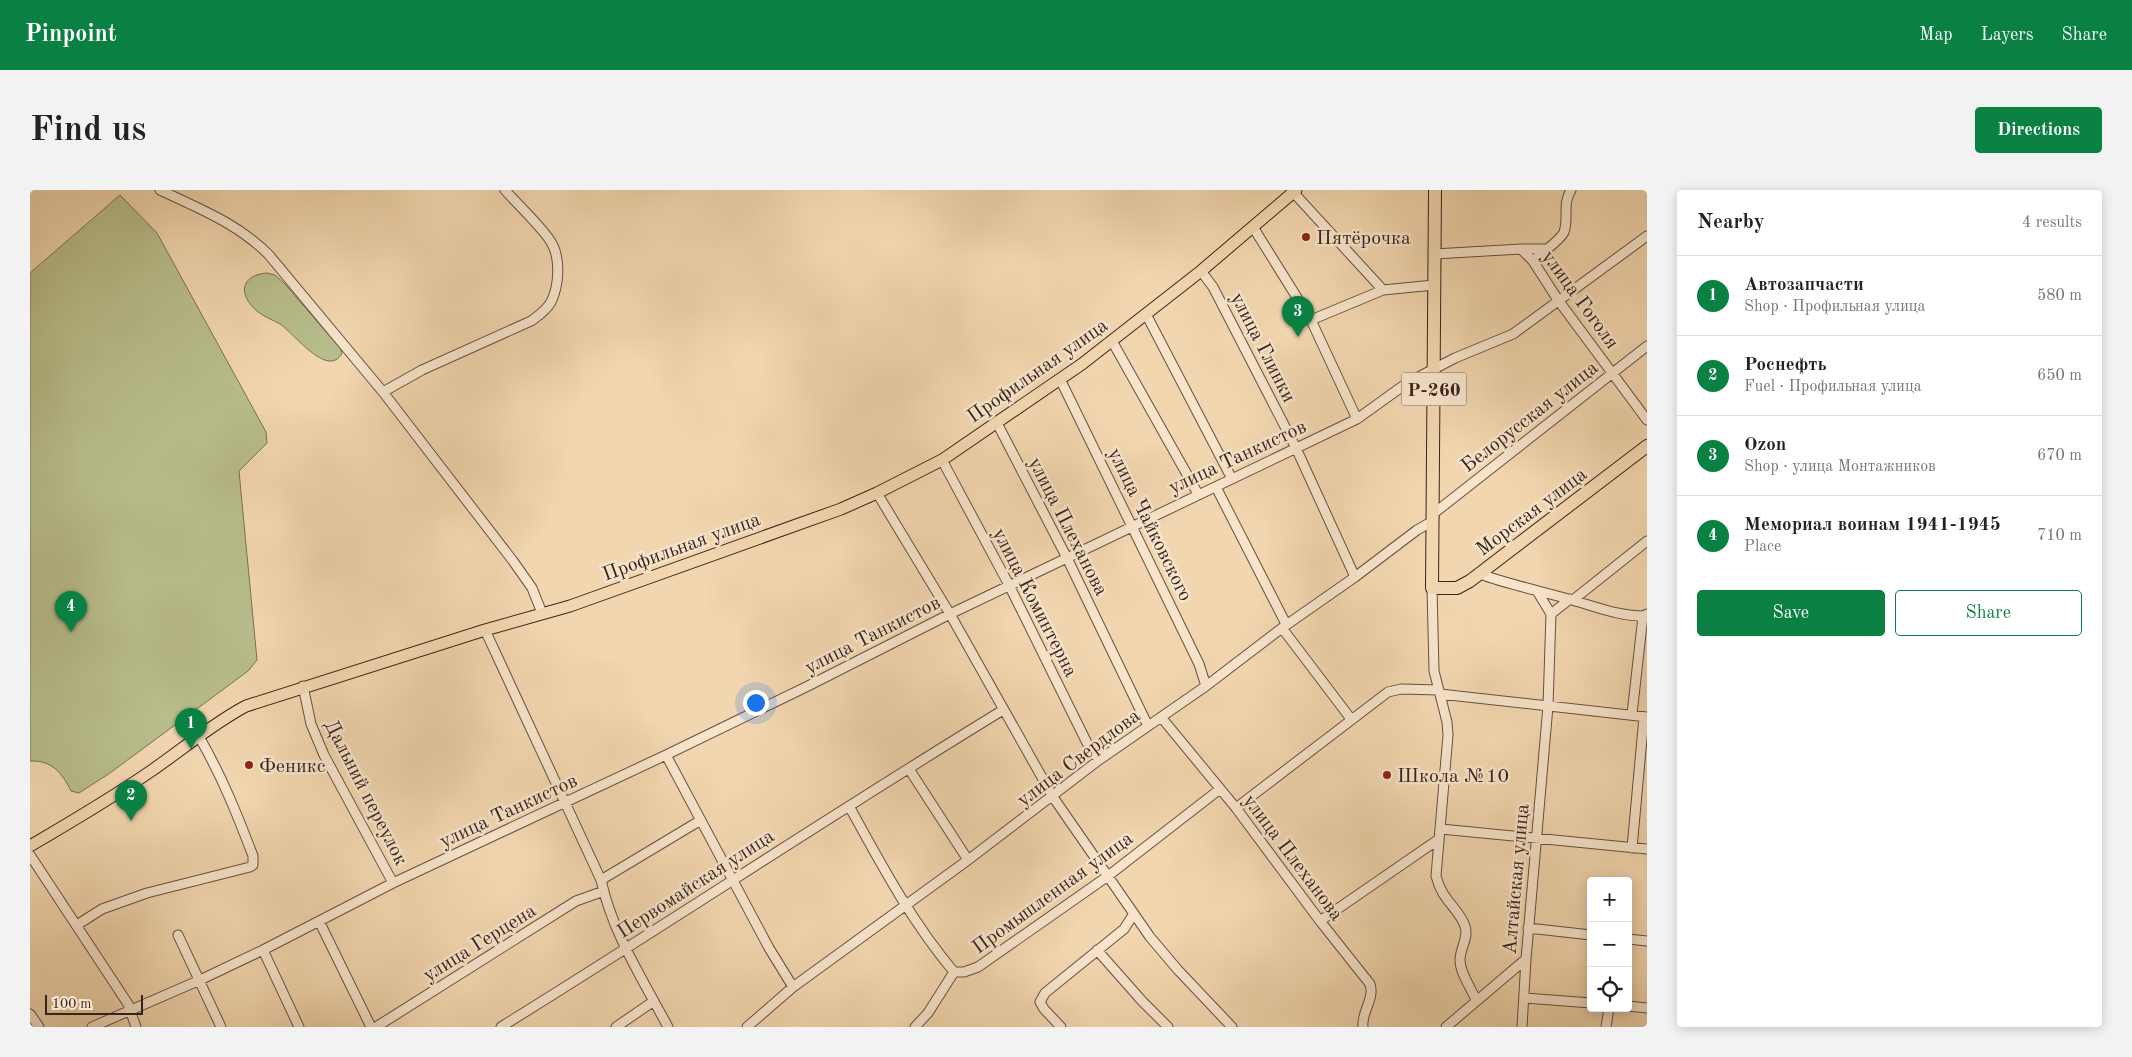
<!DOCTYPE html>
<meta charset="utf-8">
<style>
:root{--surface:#fff;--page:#f2f2f2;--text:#222;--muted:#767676;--line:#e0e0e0;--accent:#0b8043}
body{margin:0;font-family:"Old Standard TT",serif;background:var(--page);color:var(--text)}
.controls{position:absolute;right:15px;bottom:15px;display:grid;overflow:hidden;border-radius:5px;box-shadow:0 2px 12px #0003}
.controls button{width:45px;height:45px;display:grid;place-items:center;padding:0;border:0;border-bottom:1px solid var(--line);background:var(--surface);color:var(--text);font:25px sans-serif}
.scale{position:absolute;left:15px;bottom:12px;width:98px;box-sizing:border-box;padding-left:5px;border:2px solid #37241d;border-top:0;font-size:14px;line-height:18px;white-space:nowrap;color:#37241d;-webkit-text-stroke:4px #f7e4cb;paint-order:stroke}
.you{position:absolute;left:725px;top:512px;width:18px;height:18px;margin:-12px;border:4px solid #fff;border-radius:50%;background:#1a73e8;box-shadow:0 0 0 8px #1a73e833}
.badge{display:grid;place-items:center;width:32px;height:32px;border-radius:50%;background:var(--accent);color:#fff;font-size:16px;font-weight:700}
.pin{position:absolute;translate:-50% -41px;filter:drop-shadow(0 1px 2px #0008)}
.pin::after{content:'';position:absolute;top:26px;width:18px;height:15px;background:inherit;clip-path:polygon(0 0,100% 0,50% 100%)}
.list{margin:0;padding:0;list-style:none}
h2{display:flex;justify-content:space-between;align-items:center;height:65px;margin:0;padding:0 20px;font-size:21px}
h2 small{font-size:16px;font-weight:400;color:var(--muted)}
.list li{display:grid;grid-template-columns:32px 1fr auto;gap:15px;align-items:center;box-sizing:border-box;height:80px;padding:0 20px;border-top:1px solid var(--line)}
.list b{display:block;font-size:19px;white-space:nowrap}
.list p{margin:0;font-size:16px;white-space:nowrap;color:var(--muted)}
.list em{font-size:16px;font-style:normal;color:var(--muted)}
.actions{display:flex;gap:10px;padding:15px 20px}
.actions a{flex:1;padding:11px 0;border:1px solid var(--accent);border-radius:5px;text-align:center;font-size:18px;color:var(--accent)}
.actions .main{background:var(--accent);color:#fff}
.icon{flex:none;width:28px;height:28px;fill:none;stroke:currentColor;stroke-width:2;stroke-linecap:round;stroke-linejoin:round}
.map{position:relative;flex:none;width:1617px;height:837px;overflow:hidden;border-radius:5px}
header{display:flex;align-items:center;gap:30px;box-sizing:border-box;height:70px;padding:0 25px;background:var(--accent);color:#fff}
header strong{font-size:24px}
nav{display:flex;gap:28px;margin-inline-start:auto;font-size:18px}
.intro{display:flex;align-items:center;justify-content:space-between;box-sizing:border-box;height:120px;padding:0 30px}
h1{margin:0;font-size:35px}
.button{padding:12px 22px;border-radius:5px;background:var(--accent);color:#fff;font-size:18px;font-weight:700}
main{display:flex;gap:30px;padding:0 30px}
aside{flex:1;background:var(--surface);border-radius:5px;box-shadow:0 2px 12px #0003}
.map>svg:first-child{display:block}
.green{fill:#b8be8c;stroke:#787154}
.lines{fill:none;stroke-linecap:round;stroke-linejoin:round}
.minor-casing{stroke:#665042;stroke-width:11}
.major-casing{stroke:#37241d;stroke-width:13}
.highway-casing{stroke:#37241d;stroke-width:14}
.minor{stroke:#f7e4cb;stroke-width:9}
.major{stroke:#f2d6af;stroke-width:11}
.highway{stroke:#f2d6af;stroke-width:12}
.poi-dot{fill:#8f2418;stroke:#f7e4cb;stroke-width:2}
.labels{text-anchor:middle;stroke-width:5;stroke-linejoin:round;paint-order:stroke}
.shield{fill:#f7e4cb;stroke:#715e51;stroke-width:1}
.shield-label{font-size:19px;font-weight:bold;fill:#37241d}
.poi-label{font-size:20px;fill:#37241d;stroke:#f7e4cb;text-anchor:start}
.street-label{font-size:20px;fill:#37241d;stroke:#f7e4cb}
</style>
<header>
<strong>Pinpoint</strong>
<nav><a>Map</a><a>Layers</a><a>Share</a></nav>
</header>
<div class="intro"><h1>Find us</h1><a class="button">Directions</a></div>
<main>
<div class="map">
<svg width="1617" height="837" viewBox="0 0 1617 837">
<rect width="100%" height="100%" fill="#f2d6af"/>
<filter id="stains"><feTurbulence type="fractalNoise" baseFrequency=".004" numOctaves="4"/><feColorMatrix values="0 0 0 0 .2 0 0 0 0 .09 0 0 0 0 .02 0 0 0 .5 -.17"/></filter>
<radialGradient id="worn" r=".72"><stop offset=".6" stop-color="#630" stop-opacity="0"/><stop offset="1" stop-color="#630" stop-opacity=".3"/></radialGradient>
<!-- green -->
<path class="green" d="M90,5l37,38 109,199 1,11 -28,28 18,189 -9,11 -138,102 -31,20 -8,-2c-9,-18 -19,-31 -41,-30v-488z
M237,83l8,2 9,8 56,65 2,5c-14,27 -50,-22 -62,-29 -7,-4 -16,-7 -23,-13 -19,-16 -17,-36 10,-38z"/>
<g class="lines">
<defs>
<path id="minor" d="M130,0c38,18 79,34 109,65l114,137 130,169 19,27 10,25
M1263,2l90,98
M1223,37l58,93 46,99
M1491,59l12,12 25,39 89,120
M1404,64l87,-5h25
M1503,71c7,-7 28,-21 31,-29 5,-14 -2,-28 7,-42
M1171,81l12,16 83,161 59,129
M1116,124l86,165
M1281,130l72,-30 51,-5
M1082,151l86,153
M1030,189l139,285 7,22
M353,202l39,-22 109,-49c7,-5 15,-10 20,-19 8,-16 10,-44 0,-60 -9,-15 -34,-38 -46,-52
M967,233l70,135 81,168
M912,270l67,125 78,158 12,17
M1186,297l70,137
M847,303l73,121 103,183 97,140 28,33 54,57
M1403,324l214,-168
M1450,384c30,11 61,17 92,26 25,7 49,17 75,16
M1402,398l2,83 13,51 1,13 -12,141c6,25 22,31 29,50 4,12 -5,22 -5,34 0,13 11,28 16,40
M1507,401l14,23
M1543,410l74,-59
M1521,424l19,-15
M1252,438l69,91
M455,440l116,250c11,52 42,100 67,147
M273,496l8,38 13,31 69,128
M1410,504l207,23
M1602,524l11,-98 4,-2
M1131,527l75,91 84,113 50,63c5,15 -9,28 -7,43
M636,565l103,193 24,39
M879,579l59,91
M819,616c32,58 62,115 105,166
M1206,618l152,-116 13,-3 38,1
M1411,639l206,20
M1602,658l12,-131
M0,665l98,149 8,23
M571,690l100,-60
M289,731l52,106
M1290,731l119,-82
M47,735l25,-16 45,-16 103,-26 3,-2v-9c-16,-42 -32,-82 -55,-121
M1498,738l63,7
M148,745l43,92
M1598,749l19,2
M233,760l36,77
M1067,760l45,51 26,26
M1495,808l66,5
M1598,816l19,2
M0,824l9,13
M62,837l108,-47 63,-30 130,-67 273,-128 140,-68 144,-73 407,-195 50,-36 48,-25 58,-24 134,-98
M346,837l200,-126 28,-10
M471,837c168,-104 333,-214 502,-317
M586,837l38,-26
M717,837l46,-40 175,-127 131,-100 107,-74 76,-58 73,-51 62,-47 16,-9
M885,837l13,-14 26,-41h10l14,-5 130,-91 112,-87
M1031,837l-17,-18 -4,-7 5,-9 79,-64 9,-14
M1416,837l80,-68
M1492,837l4,-68 22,-253 3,-92
M1576,837l3,-19"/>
<path id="major" d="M0,656c41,-24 82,-48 121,-75 32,-22 61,-47 95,-65l239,-76 85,-24 271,-97 36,-16 65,-33 140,-96 119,-93 95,-81"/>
<path id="highway" d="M1405,0l-3,398h25l13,-7 177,-135"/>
</defs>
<!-- minor casing -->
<use href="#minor" class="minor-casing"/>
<!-- major casing -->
<use href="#major" class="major-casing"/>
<!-- highway casing -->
<use href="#highway" class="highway-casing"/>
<!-- minor -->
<use href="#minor" class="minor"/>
<!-- major -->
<use href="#major" class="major"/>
<!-- highway -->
<use href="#highway" class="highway"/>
</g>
<!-- markers -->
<g class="poi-dot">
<circle cx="1276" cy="47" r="5"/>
<circle cx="219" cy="575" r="5"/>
<circle cx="1357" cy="585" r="5"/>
</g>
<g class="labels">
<!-- shield labels -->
<rect class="shield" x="1371.5" y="182.5" width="65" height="33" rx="4"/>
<g class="shield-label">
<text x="1404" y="206">Р-260</text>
</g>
<!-- poi labels -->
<g class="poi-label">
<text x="1286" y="54">Пятёрочка</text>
<text x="229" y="582">Феникс</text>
<text x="1367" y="592">Школа №10</text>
</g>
<!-- street labels -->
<g class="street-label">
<text transform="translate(1551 109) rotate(54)" y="7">улица Гоголя</text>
<text transform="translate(1234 157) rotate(63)" y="7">улица Глинки</text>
<text transform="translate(1007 180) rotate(-35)" y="7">Профильная улица</text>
<text transform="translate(1499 226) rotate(-38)" y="7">Белорусская улица</text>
<text transform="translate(1207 266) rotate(-25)" y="7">улица Танкистов</text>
<text transform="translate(1501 321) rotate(-37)" y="7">Морская улица</text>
<text transform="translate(1121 334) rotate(64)" y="7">улица Чайковского</text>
<text transform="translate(1039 336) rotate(63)" y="7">улица Плеханова</text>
<text transform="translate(651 356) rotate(-20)" y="7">Профильная улица</text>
<text transform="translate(1006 412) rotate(63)" y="7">улица Коминтерна</text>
<text transform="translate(842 444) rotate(-27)" y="7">улица Танкистов</text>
<text transform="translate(1048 567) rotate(-37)" y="7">улица Свердлова</text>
<text transform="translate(337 602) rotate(63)" y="7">Дальний переулок</text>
<text transform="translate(478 620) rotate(-25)" y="7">улица Танкистов</text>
<text transform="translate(1264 667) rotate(53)" y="7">улица Плеханова</text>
<text transform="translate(1485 689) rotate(-85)" y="7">Алтайская улица</text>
<text transform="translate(665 693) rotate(-33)" y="7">Первомайская улица</text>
<text transform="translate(1022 702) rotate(-36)" y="7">Промышленная улица</text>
<text transform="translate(449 752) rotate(-32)" y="7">улица Герцена</text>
</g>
</g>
<rect width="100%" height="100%" filter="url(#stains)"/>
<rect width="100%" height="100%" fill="url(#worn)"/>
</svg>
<div class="controls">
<button>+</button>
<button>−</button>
<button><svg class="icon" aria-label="locate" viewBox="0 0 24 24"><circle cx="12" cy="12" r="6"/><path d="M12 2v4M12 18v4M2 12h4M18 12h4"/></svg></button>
</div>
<div class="scale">100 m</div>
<div class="you"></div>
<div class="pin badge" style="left:161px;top:559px">1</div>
<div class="pin badge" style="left:101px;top:631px">2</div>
<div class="pin badge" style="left:1268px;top:147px">3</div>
<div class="pin badge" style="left:41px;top:442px">4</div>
</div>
<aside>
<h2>Nearby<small>4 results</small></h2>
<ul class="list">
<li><span class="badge">1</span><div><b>Автозапчасти</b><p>Shop · Профильная улица</p></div><em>580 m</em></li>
<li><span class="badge">2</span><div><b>Роснефть</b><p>Fuel · Профильная улица</p></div><em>650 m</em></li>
<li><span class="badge">3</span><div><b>Ozon</b><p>Shop · улица Монтажников</p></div><em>670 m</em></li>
<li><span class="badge">4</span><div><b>Мемориал воинам 1941-1945</b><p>Place</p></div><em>710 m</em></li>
</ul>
<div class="actions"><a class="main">Save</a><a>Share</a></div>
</aside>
</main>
